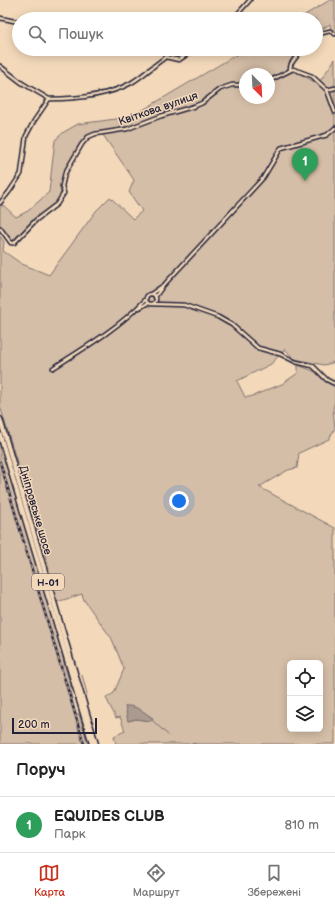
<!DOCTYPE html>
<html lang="uk">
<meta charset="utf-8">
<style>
:root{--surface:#fff;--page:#f6f6f6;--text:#222;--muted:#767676;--line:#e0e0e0;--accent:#c8321e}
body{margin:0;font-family:"Balsamiq Sans",sans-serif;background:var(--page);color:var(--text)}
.controls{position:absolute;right:12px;bottom:12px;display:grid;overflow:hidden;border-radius:6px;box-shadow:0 2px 10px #0003}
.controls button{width:36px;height:36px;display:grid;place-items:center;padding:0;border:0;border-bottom:1px solid var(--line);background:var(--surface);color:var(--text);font:20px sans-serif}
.compass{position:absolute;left:239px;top:68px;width:36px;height:36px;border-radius:50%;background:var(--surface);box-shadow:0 2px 10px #0003;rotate:156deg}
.scale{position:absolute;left:12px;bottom:10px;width:85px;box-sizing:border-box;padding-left:4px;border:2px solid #22223b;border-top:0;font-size:11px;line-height:14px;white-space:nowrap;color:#22223b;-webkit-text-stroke:3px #f3d9ba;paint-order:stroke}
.you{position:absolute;left:179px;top:501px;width:14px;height:14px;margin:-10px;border:3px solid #fff;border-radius:50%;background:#1a73e8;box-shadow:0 0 0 6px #1a73e833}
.badge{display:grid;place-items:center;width:26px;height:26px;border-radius:50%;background:var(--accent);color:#fff;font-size:13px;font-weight:700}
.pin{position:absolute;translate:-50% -33px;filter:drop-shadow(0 1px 2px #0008)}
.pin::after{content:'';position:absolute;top:21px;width:14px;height:12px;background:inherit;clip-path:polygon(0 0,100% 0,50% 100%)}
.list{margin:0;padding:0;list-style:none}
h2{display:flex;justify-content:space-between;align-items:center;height:52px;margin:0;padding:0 16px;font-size:17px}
h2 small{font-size:13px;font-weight:400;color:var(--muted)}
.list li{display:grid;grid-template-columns:26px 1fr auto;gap:12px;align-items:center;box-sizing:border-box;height:56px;padding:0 16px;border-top:1px solid var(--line)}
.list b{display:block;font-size:15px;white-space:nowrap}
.list p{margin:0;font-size:13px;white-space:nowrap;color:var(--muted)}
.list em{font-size:13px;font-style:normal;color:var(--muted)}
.icon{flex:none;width:22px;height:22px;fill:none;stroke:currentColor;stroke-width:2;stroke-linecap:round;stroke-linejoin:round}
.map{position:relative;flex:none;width:335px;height:744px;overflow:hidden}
.search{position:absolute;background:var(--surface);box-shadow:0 2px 10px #0003;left:12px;right:12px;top:12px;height:44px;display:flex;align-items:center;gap:10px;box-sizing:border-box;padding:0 14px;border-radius:22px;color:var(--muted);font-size:15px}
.sheet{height:108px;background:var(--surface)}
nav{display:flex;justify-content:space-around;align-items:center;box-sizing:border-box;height:56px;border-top:1px solid var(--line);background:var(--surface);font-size:11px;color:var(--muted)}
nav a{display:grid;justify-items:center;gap:2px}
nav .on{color:var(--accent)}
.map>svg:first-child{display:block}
.green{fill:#d5bea7;stroke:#7c7071;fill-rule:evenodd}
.water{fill:#ab9a8f;stroke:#746a6d}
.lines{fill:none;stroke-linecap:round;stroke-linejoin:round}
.stream{stroke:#746a6d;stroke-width:1}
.street-casing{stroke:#22223b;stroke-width:5.5}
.primary-casing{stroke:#22223b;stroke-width:7}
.street{stroke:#f3d9ba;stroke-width:2.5}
.primary{stroke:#f3d9ba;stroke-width:4}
.rail-casing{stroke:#22223b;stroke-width:2.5}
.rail{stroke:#f3d9ba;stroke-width:1;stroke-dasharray:3;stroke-linecap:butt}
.labels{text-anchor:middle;stroke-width:3;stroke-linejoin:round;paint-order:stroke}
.shield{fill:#f3d9ba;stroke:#615961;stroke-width:1}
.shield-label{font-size:10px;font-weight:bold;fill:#22223b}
.street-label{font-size:11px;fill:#22223b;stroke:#f3d9ba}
</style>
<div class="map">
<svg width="335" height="744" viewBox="0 0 335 744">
<rect width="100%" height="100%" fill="#f3d9ba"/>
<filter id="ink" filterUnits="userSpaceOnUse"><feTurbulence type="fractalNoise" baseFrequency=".025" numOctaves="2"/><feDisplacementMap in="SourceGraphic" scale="8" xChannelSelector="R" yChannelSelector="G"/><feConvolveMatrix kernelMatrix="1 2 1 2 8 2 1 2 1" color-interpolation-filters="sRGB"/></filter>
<g filter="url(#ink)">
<!-- green -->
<path class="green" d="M330,0h5v32l-4,-3 -1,-5 -14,9v-14h-18z
M263,49h29l1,7 -5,11 30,17 17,-25v303l-11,3 -30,-6 -9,-10 -14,15 -34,17 8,16h5l32,-13 16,-11v-8l18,7 7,8 12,5v16l-2,8 2,19 -6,11 -30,14 -2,15 -9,2 -29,17 76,41v216h-219l-2,-8 11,-5 -5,-14 -4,1 -10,-20 8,-5 10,-24 -12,-30 -28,-39 -2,-6 -28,9 -9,-32 4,-2 -49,-163v-170l4,6 -1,9 19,13 27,11 47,-64 14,-14 23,22 9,-8 -13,-19 5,-12 -33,-48 -14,3 -23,37 -4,25 -5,8 -14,10 -24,24 -4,2 -3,-2 -10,-14v-17l3,-3 13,12 12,-6 21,-19 6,-52 9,-8 14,-8 53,-7 110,-65h14zM245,74h24v24h-24zM290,663h30v66h-30zM134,707l19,11 -2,3 -15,-2 -8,2z
M0,435l57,194 7,34 7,25 -1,3 6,23h3l9,30h-88z"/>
<!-- water -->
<path class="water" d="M125,706c11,-1 20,6 28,13l-2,2 -15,-2 -8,2z"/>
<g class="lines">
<!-- stream -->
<path class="stream" d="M82,675l5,19
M152,720l16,15
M191,743l5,1"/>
<defs>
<path id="street" d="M0,18l19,4
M233,19l17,-19
M316,38l6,-5 8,-2 5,3
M0,66l22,17 27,16
M290,69l1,-5 11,-15
M269,81l24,-12 19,7 15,14 8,-2
M327,90l8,22
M0,203l9,-11 12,-18 5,-38 8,-15 15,-22c26,0 58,-3 82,-16 12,-7 23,-18 35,-26l13,3 16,-11
M0,228l11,15h3l22,-23 21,-16 7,-11 -2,-7 3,-13 17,-29 6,-7 7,-3 32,-5 34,-13 34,-10 7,-3 18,-14 12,-4h13
M146 299a5 5 0 1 1 10 0a5 5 0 1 1-10 0Z
M151,294l10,-7
M155,297l8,-11 100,-108 18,-30 46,-13 8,-7
M152,304l32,1 34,12 14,8 26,23 22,6 16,8 17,4 14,14 8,4
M139,308l9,-5
M53,368c32,-20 67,-41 93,-69"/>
<path id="primary" d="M0,419l96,325
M0,435l92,309"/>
</defs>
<!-- street casing -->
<use href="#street" class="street-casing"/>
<!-- primary casing -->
<use href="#primary" class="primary-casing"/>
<!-- street -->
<use href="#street" class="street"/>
<!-- primary -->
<use href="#primary" class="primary"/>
<defs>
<path id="rail" d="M0,462l84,282"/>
</defs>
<!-- rail casing -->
<use href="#rail" class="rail-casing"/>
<!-- rail -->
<use href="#rail" class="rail"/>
</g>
</g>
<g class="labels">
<!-- shield labels -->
<rect class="shield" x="32" y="574" width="32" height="16" rx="3"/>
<g class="shield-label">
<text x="48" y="586">Н-01</text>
</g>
<!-- street labels -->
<g class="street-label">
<text transform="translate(158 108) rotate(-19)" y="4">Квіткова вулиця</text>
<text transform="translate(36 510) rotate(74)" y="4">Дніпровське шосе</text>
</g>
</g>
</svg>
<div class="controls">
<button><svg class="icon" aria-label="locate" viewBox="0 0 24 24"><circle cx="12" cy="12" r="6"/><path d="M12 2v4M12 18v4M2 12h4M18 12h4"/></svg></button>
<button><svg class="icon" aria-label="layers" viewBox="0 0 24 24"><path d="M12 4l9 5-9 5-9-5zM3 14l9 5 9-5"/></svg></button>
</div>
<svg class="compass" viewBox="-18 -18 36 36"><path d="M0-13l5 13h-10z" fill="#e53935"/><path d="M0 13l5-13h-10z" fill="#767676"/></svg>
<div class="scale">200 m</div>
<div class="you"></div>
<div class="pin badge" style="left:305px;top:181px;background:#2e9e5b">1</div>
<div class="search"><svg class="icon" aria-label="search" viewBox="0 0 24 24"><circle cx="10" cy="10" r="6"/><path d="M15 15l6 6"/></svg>Пошук</div>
</div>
<section class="sheet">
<h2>Поруч<small></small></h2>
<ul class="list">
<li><span class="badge" style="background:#2e9e5b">1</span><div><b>EQUIDES CLUB</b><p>Парк</p></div><em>810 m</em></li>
</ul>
</section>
<nav>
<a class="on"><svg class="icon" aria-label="map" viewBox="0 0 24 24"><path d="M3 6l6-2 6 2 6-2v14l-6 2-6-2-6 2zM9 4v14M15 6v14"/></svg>Карта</a>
<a><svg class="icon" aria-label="directions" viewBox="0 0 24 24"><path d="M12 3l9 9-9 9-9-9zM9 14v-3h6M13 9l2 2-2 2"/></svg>Маршрут</a>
<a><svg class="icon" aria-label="saved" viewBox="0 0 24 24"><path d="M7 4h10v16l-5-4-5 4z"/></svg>Збережені</a>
</nav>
